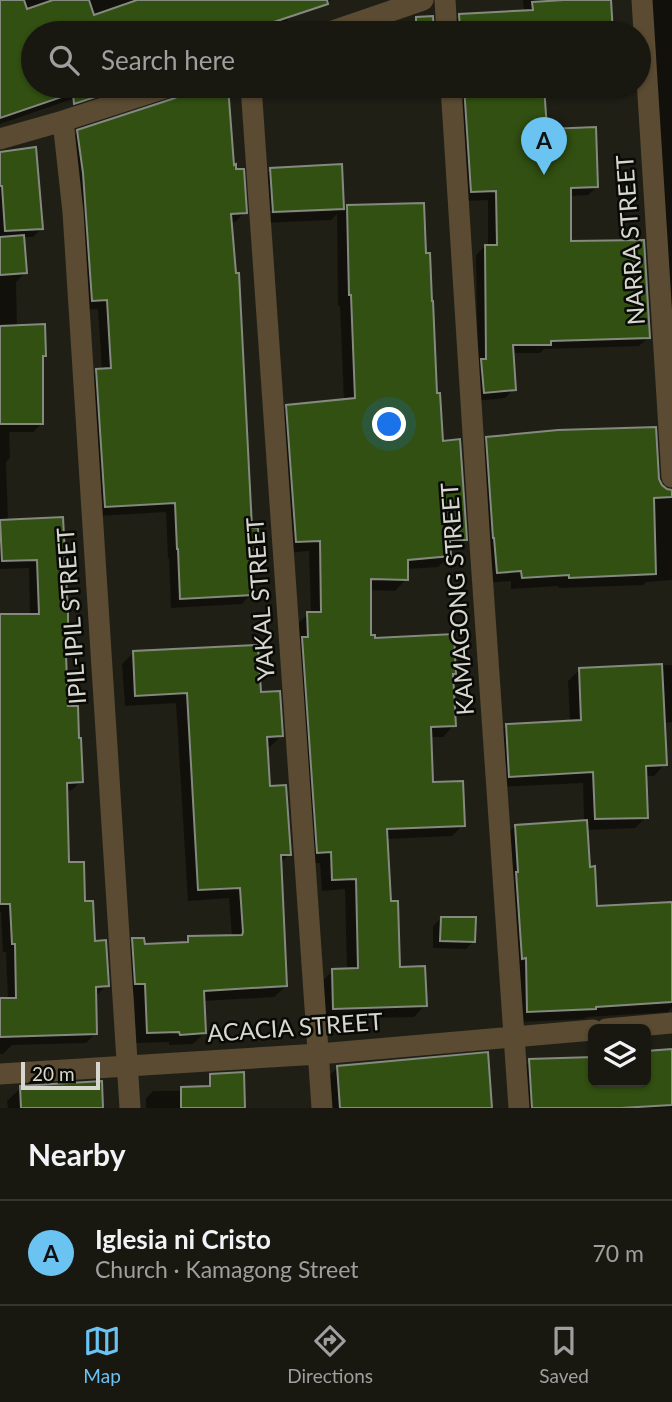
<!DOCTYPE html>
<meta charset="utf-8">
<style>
:root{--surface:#181710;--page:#25241e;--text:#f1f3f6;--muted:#9f9f9f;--line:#363630;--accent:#6bc3f2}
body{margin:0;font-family:Lato,sans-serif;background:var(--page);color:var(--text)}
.controls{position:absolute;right:21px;bottom:21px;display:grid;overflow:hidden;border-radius:10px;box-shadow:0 2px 5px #0004}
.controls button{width:63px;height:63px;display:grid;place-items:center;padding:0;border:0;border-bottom:2px solid var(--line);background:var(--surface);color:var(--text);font:35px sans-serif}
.scale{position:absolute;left:21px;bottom:18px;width:79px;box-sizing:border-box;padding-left:7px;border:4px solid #d7d7d0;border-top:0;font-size:19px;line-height:24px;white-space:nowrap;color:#d7d7d0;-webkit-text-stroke:5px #090906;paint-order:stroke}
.you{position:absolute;left:390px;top:425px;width:24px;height:24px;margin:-18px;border:5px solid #fff;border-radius:50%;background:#1a73e8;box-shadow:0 0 0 10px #1a73e833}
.badge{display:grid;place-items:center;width:46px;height:46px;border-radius:50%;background:var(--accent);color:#111;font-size:23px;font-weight:700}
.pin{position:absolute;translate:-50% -58px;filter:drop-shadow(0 2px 4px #0008)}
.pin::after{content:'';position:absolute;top:37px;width:24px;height:21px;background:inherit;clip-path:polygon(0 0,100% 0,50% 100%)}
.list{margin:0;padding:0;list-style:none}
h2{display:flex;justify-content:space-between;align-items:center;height:91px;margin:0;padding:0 28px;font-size:30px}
h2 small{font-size:23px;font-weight:400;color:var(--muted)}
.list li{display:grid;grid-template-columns:46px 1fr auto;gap:21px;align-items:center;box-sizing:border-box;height:105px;padding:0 28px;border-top:2px solid var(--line)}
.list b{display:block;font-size:26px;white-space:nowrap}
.list p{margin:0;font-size:23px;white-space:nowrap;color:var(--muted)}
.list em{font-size:23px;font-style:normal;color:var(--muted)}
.icon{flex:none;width:38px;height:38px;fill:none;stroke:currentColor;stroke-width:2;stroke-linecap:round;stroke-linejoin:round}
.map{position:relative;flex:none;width:672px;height:1108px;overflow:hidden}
.search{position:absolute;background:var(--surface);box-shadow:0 2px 5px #0004;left:21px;right:21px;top:21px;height:77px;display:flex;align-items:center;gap:18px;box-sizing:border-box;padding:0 24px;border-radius:38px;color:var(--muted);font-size:26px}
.sheet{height:196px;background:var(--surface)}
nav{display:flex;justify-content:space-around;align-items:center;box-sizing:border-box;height:98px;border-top:2px solid var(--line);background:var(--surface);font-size:19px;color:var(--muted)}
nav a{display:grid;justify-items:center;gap:4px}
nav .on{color:var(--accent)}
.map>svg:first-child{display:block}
.shadow{fill:#0007;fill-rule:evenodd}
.building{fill:#325011;stroke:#848a80;stroke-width:2}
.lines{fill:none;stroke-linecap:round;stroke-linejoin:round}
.street{stroke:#5a4b32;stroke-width:21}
.labels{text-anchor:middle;stroke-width:5;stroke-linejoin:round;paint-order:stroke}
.street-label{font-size:24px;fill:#d7d7d0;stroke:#090906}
</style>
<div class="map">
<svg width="672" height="1108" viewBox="0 0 672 1108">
<rect width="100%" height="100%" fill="#201f16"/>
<!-- shadow -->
<path class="shadow" d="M0,0h331l-4,4 -35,11 -10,11 -22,7h-227v53h77l-110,38z
M523,0h87l2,33h-161v-9l9,-8 64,-4z
M647,0h25v451z
M222,86h4l7,80 12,46 -10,10h-5l20,307 6,20 -6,6 1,39 -9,10 -71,4 -2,-50h-1l-2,-46 -70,4 -9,-136 10,-10h5l-4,-61 -15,1 -15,-169 10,-9 98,-32 8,-8z
M451,86h92l2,45 52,56 -9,8 -19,1 1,47 78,95 -9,8 -95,3 -4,4h-28l2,36 -9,9 -30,3 3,-36 -2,-110 9,-9h3v-46l-25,1z
M0,153l42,75 -9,9h-10l2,36 -9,9 1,45 28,28 -4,4 1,64 -9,9h-24l1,26 -4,4 2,60 54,-3 4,189 15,73 -9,9 -7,1 2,72 17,40 9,39 14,43 -9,9 -4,1 1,39 -9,9 -74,2 -9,9h-3v-54h8l-2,-48h-3l-2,-40h-1v-296h30l-1,-48 -29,1z
M340,166l3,46 5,-5 87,188 6,47 24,97 -12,11h-4l1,5 -12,12 -32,2v10l-11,12 -26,-1v47l85,36 -2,3 2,49 -11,12h-14l3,47 31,41 -11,11 -66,3 3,64 9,66 27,36 -11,12 -92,2 -1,-37 12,-11h14l-2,-82 -23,2 -2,-28 -13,1 -11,-239 12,-11h3l-2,-63 -24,2 -9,-135 11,-12 57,-5 -4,-96 -2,1 -1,-92 -6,6 -69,3 -3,-42 12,-12zM332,208v3l-68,3v-3z
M487,438l170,40 8,12 7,2v88l-26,2 -3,3 -84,3 -1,-2 -47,3v-8l-25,2 -10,-133z
M133,653l126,41 22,42 -11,11h-4l2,41 21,66 -9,10 6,122 -12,11 -71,4 1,32 -11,11 -24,1v-3l-33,1 -2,-49 -9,1 -3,-44 11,-11 10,5 40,-1 6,-6 43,-1 -3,-39 -41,3 -12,-198 -51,3 -3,-42z
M672,665v57l-9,1 2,41 -11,12h-9l1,41 -11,11 -49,2 3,39 7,38 76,-3v103l-4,5 -81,5 -3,2 -66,3 -13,-185 10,-11 69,-4 -1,-39 -84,4 -4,-50 11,-11 64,-4 -2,-41 11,-11z
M441,918l33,23 -8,8 -33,-1v-22z
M672,1050v58h-151l-2,-36 11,-11 63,-2v23h53v-30z
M338,1067l152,41h-164l-2,-27z
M21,1088l80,20h-93l-1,-7z
M181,1088l32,20h-67v-10l7,-7h26z"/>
<!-- building -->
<path class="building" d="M0,0h24l3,9 26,-9h36l5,15 43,-15h190l1,4 -87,29h-208v53h96l-55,18 -1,-11 -73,25z
M564,0h47l2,33h-153l-1,-19 74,-4 -1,-8z
M433,16l1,17h-18v-16z
M212,86h16l6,79 2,-1v5h8l3,44 -16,1 5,59h3l13,255h6v22h-7l2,45 -73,4 -2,-50h-1l-2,-46 -70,4 -9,-138 15,-1 -4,-68 -15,1 -9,-128 -6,-43 98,-32 5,-3 3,-4z
M464,86h80l3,43 49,-2 2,60 -27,1v53l73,-1 6,98 -99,3v4h-38l3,45 -32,3 -3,-34h5l-1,-114h12l-1,-54 -25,1z
M36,147l7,82 -38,2 -3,-45h-2v-34z
M342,164l2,45 -71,3 -3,-44z
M424,203l2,50h4l2,48h1l4,92h3l3,48 17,-2 7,101h-17l1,16 -43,4v20l-37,-1v56h4v3l79,-4 2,40h-3l3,52 -25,1 2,55 30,-1 2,45 -78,3 4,72h7l2,66 25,-1 2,40 -94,3 -1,-40 26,-1 -2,-89 -24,1 -1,-28 -14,1 -15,-216h6l-1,-25h14l-1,-71 -24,1 -10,-137 69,-7 -4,-103h-2l-2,-90z
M24,235l3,38 -27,2v-38z
M45,324l1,32h-3v68h-43v-98z
M656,427l3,52 3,6 5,4 5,1v7l-18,1 2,76 -87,4v-3l-47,3 -1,-7 -24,2 -3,-35h-1l-7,-101 72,-7z
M63,517l5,95v43h-2l2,51h10l1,32h2l2,44 -16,1 2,79h15l1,39h8l2,40 11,-1 3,46 -13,1 1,47 -97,3v-39h16l-1,-54h-3l-2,-40h-10v-290h39l-2,-54 -35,1 -2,-41z
M258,645l3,47 19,-1 3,45 -16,1 3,49 16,-1 5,70h-10l6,131 -83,5 2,42 -26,2 -1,-3 -32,1 -2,-49h-10l-3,-46h12l1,6 43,-2v-6l54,-1 1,-3 -3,-44 -42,2 -11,-197 -52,3 -2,-45z
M662,664l5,101 -21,1 2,52 -53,1 -2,-47 -84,5 -3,-53 75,-4 -2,-52z
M587,820l3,47 5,-1 2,40 75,-4v100l-76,5v2l-69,3 -1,-54 -4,1 -6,-87h2l-3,-47z
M441,917h35l-1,25 -35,-1z
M672,1049v56l-51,3h-89l-3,-49 64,-2v25h53v-31z
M488,1052l4,56h-152l-3,-42z
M244,1072l1,36h-64v-21l29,-1v-12z
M102,1081l1,27h-82l-1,-22z"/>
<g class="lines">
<!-- street -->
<path class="street" d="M445,0l2,33
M642,0l30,477
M327,33l96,-33
M251,86l71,1022
M451,86l29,458 39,564
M63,121l10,91 57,896
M0,139l63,-18 108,-35
M606,1029l66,-6
M0,1074l319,-20 274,-24"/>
</g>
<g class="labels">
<!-- street labels -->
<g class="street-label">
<text transform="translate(631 240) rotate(-94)" y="8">NARRA STREET</text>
<text transform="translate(261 599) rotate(-94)" y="8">YAKAL STREET</text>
<text transform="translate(458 599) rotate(-94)" y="8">KAMAGONG STREET</text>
<text transform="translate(72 616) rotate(-94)" y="8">IPIL-IPIL STREET</text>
<text transform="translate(295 1028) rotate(-4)" y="8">ACACIA STREET</text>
</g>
</g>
</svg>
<div class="controls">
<button><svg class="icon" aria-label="layers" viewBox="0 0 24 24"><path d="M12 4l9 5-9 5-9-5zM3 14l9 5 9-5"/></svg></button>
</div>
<div class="scale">20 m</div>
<div class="you"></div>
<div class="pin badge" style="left:544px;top:175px">A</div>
<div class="search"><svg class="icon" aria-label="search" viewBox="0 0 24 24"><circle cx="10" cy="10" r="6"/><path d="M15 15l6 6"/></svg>Search here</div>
</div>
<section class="sheet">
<h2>Nearby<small></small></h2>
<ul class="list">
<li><span class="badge">A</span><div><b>Iglesia ni Cristo</b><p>Church · Kamagong Street</p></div><em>70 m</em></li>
</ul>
</section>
<nav>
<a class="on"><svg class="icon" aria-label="map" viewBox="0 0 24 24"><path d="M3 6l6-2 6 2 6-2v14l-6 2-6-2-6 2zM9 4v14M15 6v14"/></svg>Map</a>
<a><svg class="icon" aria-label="directions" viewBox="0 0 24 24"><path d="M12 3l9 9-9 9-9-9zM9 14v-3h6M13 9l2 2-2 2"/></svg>Directions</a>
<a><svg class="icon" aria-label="saved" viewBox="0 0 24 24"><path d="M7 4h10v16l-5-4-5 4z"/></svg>Saved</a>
</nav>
